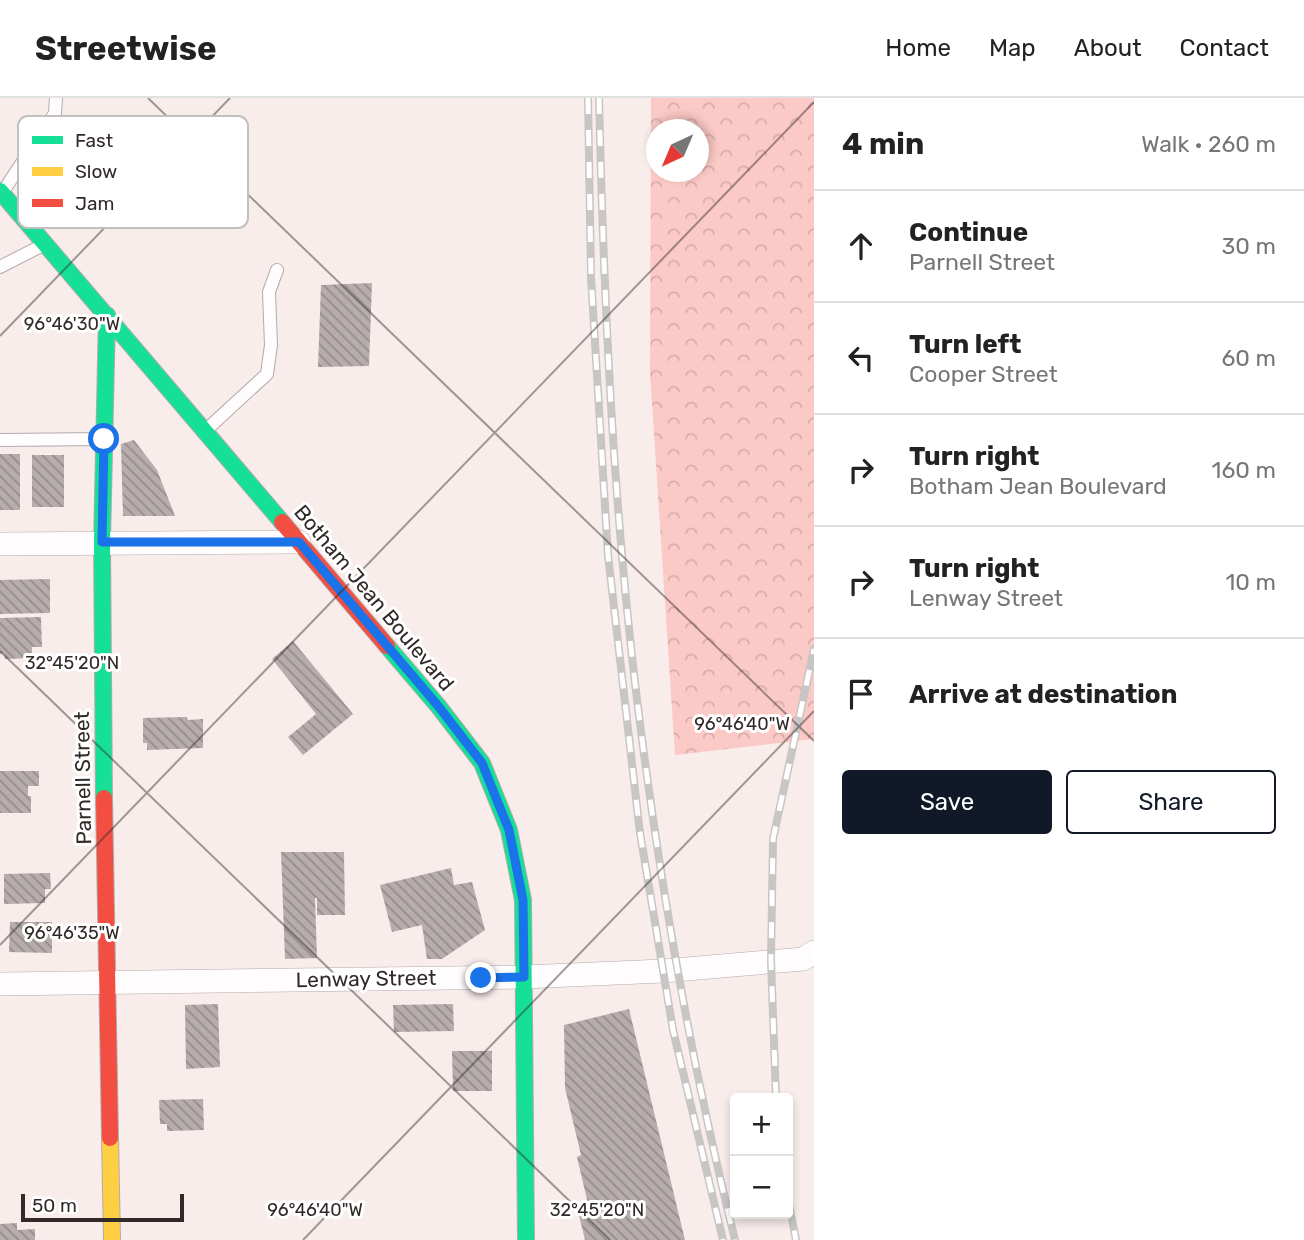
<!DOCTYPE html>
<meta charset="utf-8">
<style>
:root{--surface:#fff;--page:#f2f2f2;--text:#222;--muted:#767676;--line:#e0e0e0;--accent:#111827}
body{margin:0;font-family:Rubik,sans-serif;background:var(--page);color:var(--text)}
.controls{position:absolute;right:21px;bottom:21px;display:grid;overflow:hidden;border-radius:7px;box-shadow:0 4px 10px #0003}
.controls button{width:63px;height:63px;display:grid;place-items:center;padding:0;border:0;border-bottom:2px solid var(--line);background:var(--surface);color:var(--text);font:35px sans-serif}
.compass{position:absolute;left:646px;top:21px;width:63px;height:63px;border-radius:50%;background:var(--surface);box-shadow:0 4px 10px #0003;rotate:224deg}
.scale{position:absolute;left:21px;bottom:18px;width:163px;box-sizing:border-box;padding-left:7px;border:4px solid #312a29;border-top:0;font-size:19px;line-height:24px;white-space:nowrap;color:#312a29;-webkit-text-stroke:5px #fff;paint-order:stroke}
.stop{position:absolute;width:21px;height:21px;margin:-16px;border:5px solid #1a73e8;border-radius:50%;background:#fff}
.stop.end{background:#1a73e8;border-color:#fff;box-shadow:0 2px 7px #0008}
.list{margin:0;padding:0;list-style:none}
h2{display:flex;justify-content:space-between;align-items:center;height:91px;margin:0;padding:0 28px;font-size:30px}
h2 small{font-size:23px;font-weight:400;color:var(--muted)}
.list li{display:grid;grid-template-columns:46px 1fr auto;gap:21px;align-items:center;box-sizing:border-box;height:112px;padding:0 28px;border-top:2px solid var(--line)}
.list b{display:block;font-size:26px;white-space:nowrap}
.list p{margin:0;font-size:23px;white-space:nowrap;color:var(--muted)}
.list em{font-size:23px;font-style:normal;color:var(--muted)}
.actions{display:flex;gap:14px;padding:21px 28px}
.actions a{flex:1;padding:16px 0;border:2px solid var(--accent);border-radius:7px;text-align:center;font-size:24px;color:var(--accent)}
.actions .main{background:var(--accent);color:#fff}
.icon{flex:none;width:38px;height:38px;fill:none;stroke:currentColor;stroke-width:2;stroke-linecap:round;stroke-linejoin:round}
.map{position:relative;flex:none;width:814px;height:1142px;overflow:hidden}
header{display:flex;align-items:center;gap:42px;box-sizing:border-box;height:98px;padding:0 35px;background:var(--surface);border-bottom:2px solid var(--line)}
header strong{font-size:33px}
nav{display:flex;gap:38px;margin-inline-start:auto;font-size:24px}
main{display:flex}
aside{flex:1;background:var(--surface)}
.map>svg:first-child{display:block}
.forest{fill:url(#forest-crowns);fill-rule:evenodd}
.building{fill:url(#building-back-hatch)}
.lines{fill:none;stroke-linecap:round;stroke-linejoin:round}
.lane-casing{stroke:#b3aaa9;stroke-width:14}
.street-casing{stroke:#b3aaa9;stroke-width:24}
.fast-casing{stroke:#b3aaa9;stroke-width:18}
.slow-casing{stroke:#b3aaa9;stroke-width:18}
.jam-casing{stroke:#b3aaa9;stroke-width:18}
.lane{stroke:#fefcfc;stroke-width:12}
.street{stroke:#fefcfc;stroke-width:23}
.fast{stroke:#16e098;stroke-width:16}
.slow{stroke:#ffcf43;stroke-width:16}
.jam{stroke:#f24e42;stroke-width:16}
.rail-casing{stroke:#c8c5c5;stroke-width:8}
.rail{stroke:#fff;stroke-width:5;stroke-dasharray:16;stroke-linecap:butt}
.route{stroke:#1a73e8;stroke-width:9}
.ticks{fill:none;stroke:#312a29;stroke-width:2;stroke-opacity:0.45}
.labels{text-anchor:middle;stroke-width:6;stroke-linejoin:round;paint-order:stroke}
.street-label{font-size:21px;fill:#312a29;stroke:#fff}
.key{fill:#fff;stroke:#c1bfbf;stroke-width:2}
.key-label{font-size:19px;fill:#312a29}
.ticks-label{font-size:18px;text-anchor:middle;fill:#312a29;stroke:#fff;stroke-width:6;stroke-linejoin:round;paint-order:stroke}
</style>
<header>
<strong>Streetwise</strong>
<nav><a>Home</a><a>Map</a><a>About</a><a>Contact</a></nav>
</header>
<main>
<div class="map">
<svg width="814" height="1142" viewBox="0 0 814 1142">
<defs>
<pattern id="forest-crowns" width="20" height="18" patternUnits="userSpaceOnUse" patternTransform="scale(1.75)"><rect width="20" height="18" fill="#fbc9c6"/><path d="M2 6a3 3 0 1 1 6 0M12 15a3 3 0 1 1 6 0" fill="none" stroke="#d8adaa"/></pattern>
<pattern id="building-back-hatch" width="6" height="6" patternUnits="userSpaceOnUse" patternTransform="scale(1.75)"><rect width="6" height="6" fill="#b6adac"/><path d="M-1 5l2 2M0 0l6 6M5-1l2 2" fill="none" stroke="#958d8c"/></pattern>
</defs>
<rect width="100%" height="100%" fill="#f9edec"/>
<!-- forest -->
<path class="forest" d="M651,0h163v641l-139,16 -25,-382zM656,32h42v42h-42z"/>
<!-- building -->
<path class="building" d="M372,185l-3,83 -51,1 3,-82z
M134,342l23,30 18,46h-52l-2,-72z
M0,356h20v56h-20z
M32,357h32v52h-32z
M50,481v34l-50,1v-34z
M41,519l1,30h-10v11l-27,1 -1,-6 -4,1v-36z
M293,543l60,73 -50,41 -15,-18 28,-23 -44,-55z
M187,619l1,3 15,-1v29l-56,2v-7h-4v-25z
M0,673h39v15h-11v10h3v17h-31z
M281,754h63l1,63h-28v-17h-2l2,60 -32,1z
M451,770l3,17 18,-3 13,48 -43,29h-15l-5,-34 -30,7 -12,-47z
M50,775l1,16h-6v14l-41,1v-30z
M10,824h42v31l-43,-1z
M218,906l2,63 -34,2 -1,-64z
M453,906l1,27 -60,1 -1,-27z
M629,911l56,231h-100l-8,-33 11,-3 -11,-47 4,-2 -16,-67 -1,-63z
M452,953h40v40h-39z
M203,1001l1,31 -37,1v-7h-7l-1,-24z
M17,1125v7l18,-1v11h-35v-16z"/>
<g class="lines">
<defs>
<path id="lane" d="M2,95l53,-80 1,-15
M0,169l45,-23
M205,333l62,-57 4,-29 -2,-53 8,-22
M0,342l104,-1"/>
<path id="street" d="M0,446l299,-2
M0,886l524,-7 139,-6 140,-12 11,-7"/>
<path id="fast" d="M0,93l282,331
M387,548l52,61 43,56 27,67 14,70 3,340
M104,700l-2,-256 5,-227"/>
<path id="slow" d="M110,1040l2,102"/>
<path id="jam" d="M282,424l105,124
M104,700l6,340"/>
</defs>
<!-- lane casing -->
<use href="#lane" class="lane-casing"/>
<!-- street casing -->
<use href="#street" class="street-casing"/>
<!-- fast casing -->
<use href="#fast" class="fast-casing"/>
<!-- slow casing -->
<use href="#slow" class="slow-casing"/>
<!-- jam casing -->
<use href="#jam" class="jam-casing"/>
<!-- lane -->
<use href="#lane" class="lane"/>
<!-- street -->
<use href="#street" class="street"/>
<!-- fast -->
<use href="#fast" class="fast"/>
<!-- slow -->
<use href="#slow" class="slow"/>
<!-- jam -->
<use href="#jam" class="jam"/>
<defs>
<path id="rail" d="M588,0l3,179 17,278 32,278 33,197 50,210
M599,0c5,214 15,429 43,641 22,169 52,336 93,501
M776,1000l-5,-138 2,-121 41,-190
M788,1101l8,41"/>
</defs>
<!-- rail casing -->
<use href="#rail" class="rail-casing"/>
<!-- rail -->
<use href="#rail" class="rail"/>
</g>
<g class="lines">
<!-- route -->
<path class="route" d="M104,341l-2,103h197l140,165 43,56 27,67 14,70 1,77 -43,1"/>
</g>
<!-- ticks -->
<path class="ticks" d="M148,0l666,643M0,238l230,-238M0,553l610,589M0,847l814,-843M303,1142l511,-529"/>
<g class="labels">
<!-- street labels -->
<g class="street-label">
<text transform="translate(374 500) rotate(50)" y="7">Botham Jean Boulevard</text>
<text transform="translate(83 680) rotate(-91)" y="7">Parnell Street</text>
<text transform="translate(366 881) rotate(-1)" y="7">Lenway Street</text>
</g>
</g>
<!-- legend -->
<rect x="18" y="18" width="230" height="112" rx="10" class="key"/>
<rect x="32" y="38" width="31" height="8" fill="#16e098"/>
<rect x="32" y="69" width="31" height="9" fill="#ffcf43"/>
<rect x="32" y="101" width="31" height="8" fill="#f24e42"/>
<g class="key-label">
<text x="75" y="49">Fast</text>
<text x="75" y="80">Slow</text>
<text x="75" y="112">Jam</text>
</g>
<g class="ticks-label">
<text x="72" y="232">96°46'30"W</text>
<text x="72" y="571">32°45'20"N</text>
<text x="742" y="632">96°46'40"W</text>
<text x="72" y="841">96°46'35"W</text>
<text x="315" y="1118">96°46'40"W</text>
<text x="597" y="1118">32°45'20"N</text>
</g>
</svg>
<div class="controls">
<button>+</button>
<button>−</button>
</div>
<svg class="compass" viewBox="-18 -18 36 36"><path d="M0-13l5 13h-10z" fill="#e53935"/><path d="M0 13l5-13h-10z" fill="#767676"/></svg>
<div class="scale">50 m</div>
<div class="stop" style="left:104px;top:341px"></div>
<div class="stop end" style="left:481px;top:880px"></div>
</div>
<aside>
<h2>4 min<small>Walk · 260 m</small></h2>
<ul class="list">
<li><svg class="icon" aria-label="ahead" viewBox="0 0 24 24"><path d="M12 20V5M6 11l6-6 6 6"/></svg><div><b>Continue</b><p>Parnell Street</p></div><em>30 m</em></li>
<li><svg class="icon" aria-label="left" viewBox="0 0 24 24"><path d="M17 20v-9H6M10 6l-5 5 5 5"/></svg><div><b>Turn left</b><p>Cooper Street</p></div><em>60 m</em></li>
<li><svg class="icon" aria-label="right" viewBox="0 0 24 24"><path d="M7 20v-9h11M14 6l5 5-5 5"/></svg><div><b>Turn right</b><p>Botham Jean Boulevard</p></div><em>160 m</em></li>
<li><svg class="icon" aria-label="right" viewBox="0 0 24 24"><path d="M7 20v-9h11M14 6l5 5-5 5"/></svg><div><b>Turn right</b><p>Lenway Street</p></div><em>10 m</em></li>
<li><svg class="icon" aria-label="arrive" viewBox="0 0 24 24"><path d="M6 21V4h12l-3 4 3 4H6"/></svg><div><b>Arrive at destination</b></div></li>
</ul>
<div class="actions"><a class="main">Save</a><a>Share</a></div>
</aside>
</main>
